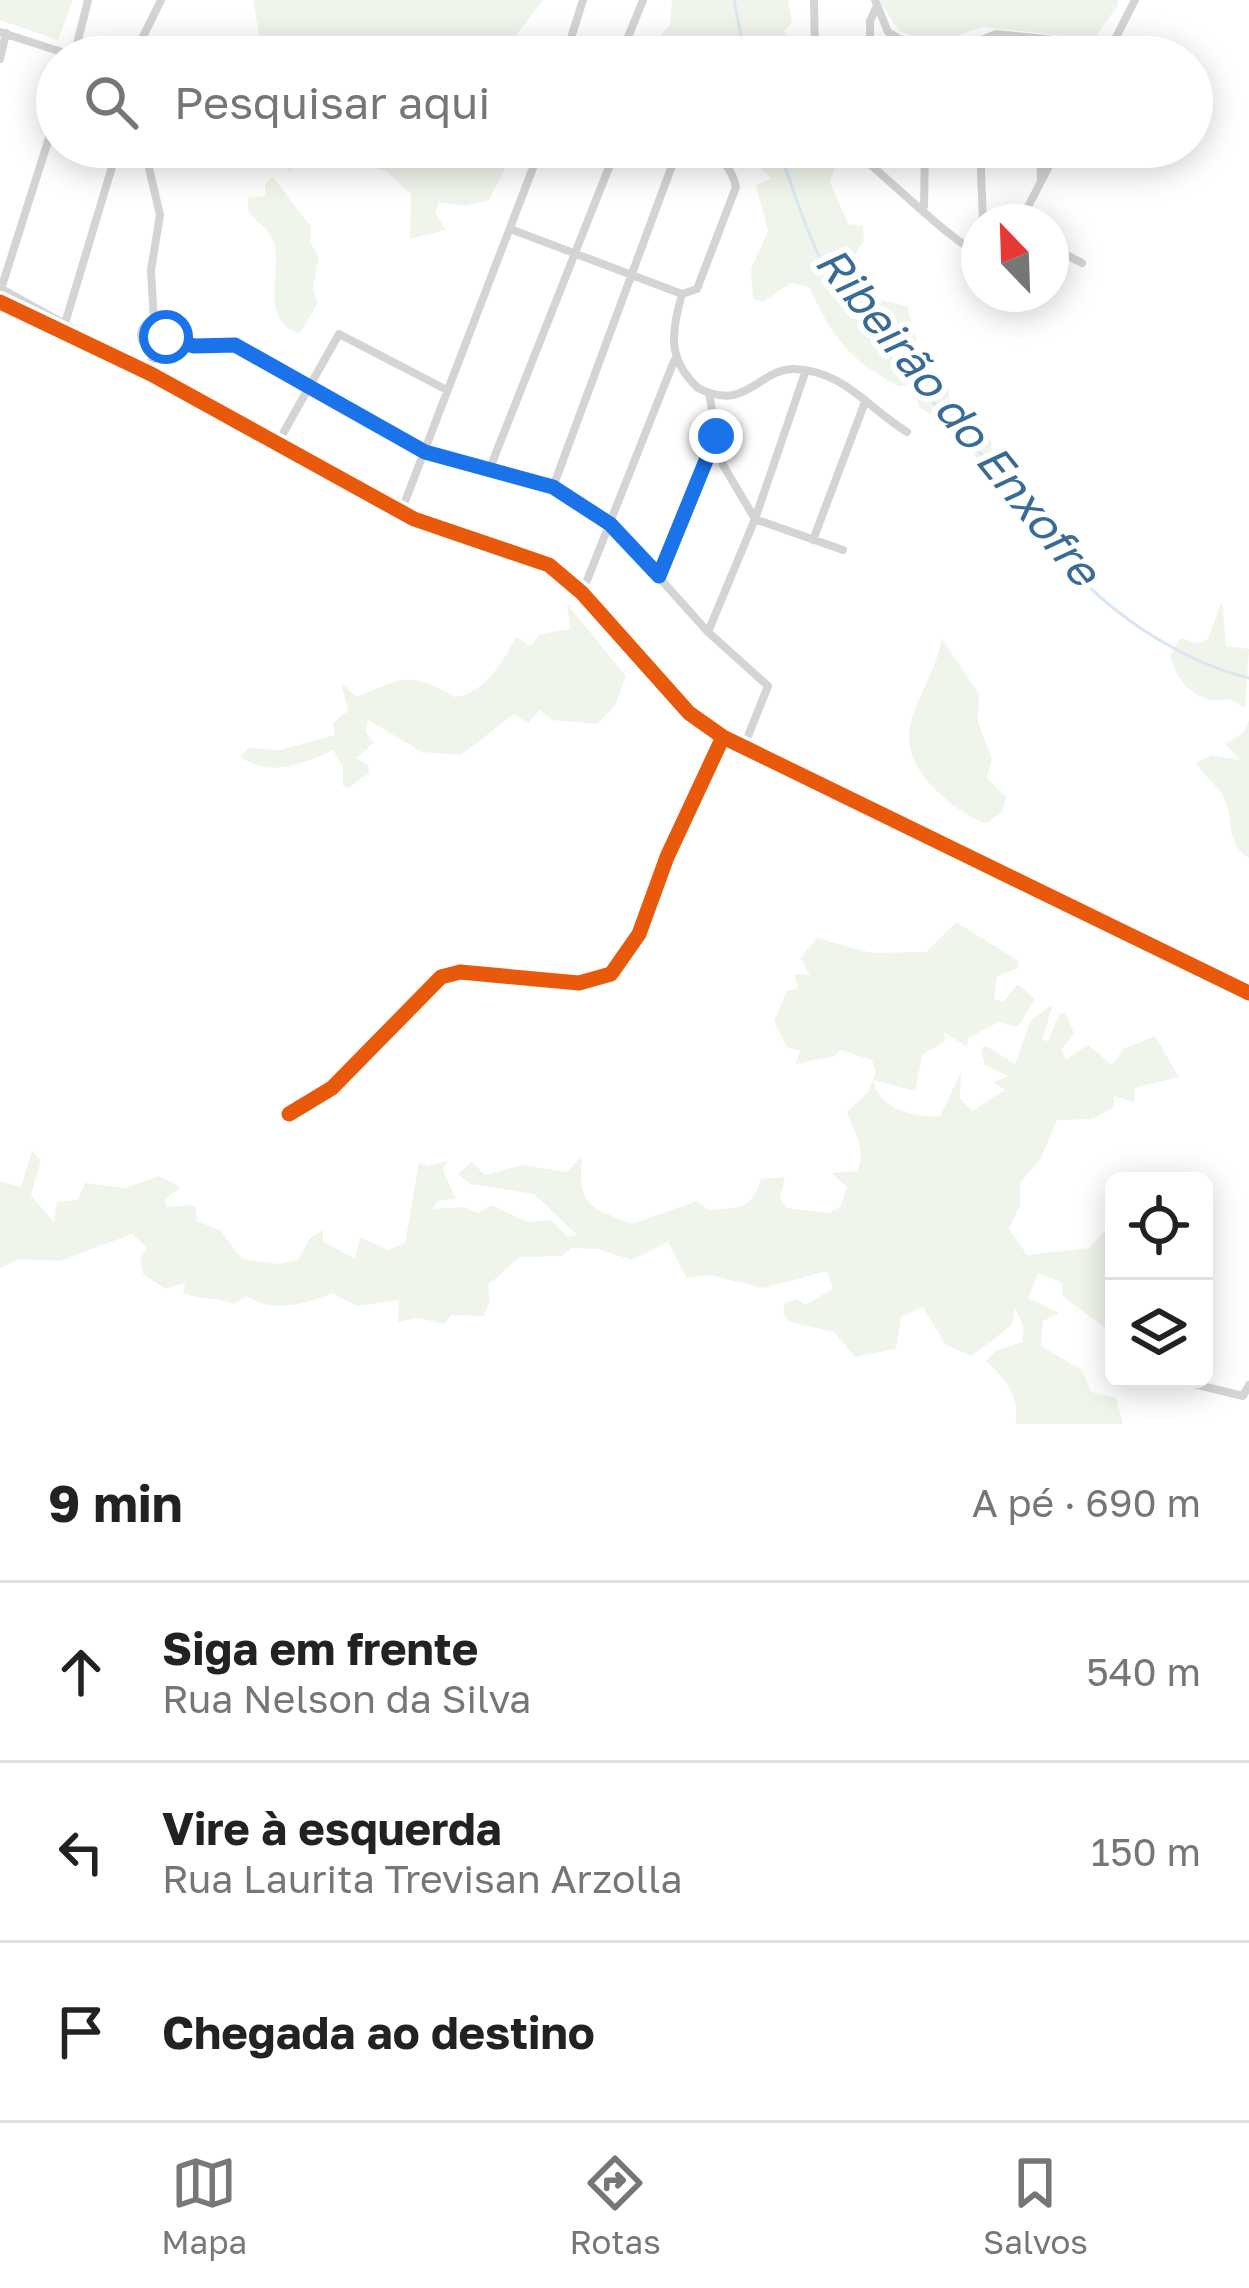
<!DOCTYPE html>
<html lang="pt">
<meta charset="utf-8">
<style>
:root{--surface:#fff;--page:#f6f6f6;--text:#222;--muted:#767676;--line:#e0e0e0;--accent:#787878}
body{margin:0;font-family:"Golos Text",sans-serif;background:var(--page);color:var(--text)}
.controls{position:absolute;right:36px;bottom:36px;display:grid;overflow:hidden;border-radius:18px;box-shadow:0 6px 30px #0003}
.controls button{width:108px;height:108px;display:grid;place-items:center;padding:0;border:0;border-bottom:3px solid var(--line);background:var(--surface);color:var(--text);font:60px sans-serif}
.compass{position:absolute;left:961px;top:204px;width:108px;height:108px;border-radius:50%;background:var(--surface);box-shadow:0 6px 30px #0003;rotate:337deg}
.stop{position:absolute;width:36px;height:36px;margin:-27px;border:9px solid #1a73e8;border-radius:50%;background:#fff}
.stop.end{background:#1a73e8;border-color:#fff;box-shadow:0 3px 12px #0008}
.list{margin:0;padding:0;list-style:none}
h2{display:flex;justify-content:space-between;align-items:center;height:156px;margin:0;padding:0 48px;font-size:51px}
h2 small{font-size:39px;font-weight:400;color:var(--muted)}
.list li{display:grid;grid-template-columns:78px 1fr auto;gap:36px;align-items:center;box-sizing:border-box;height:180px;padding:0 48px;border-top:3px solid var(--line)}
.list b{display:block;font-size:45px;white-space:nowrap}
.list p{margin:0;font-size:39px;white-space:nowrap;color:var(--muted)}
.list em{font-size:39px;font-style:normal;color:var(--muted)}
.icon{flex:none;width:66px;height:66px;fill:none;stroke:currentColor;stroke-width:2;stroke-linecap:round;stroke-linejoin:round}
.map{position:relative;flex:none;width:1249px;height:1424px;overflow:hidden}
.search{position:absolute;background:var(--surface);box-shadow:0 6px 30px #0003;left:36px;right:36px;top:36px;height:132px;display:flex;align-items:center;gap:30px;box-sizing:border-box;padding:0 42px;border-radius:66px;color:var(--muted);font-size:45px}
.sheet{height:696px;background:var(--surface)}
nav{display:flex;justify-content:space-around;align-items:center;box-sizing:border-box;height:168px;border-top:3px solid var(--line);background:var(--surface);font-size:33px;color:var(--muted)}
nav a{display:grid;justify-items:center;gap:6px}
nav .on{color:var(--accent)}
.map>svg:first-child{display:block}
.green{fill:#f0f5ec}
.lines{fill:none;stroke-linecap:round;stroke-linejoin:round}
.stream{stroke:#d8e7f3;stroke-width:3}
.minor{stroke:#d4d4d4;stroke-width:8}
.cycleway-casing{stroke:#fff;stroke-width:22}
.cycleway{stroke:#e8590c;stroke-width:15}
.route{stroke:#1a73e8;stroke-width:15}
.labels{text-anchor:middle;stroke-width:12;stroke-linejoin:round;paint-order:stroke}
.water-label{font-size:45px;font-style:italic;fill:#386c96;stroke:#fff}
</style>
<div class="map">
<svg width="1249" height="1424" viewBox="0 0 1249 1424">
<rect width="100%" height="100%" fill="#fff"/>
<!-- green -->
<path class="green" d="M0,0h73l-15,40 -58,-20z
M253,0h290l-26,34 10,23h-264z
M672,0h116l4,23 -8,8 11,26h-154l29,-32z
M879,0h239v5l-24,34 -112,-12 -48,17 -35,-13z
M275,147h241l-27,53 -23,6 -27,-4 -4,11 11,17 -36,9 1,-45 -25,-23 -37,-9 6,-7 -2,-7 -26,10 -33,-2 -4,15z
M743,147h81l14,10 -8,25 18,42 15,2 1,15 -17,26 5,12 -13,15 9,9 7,-15 9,-3 12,14 31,7 10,35 -13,8 30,46 14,-7 3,19 40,33 2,29 -5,4 -9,-6 -11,-30 -48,-29 -9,-25 -11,4c-51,-27 -68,-50 -91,-100l-18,-4 -28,19 -10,-3 -2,-30 17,-38 -12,-46 15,-6z
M273,177l38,50 -1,15 9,15 -6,31 5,15 -18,30c-43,-11 -16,-65 -27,-93 -5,-13 -18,-18 -25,-29v-13l17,-2v-12z
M1222,601l4,45 23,3 -4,59 -15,-9c-30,7 -52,-13 -60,-43l10,-18 17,5 11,-4z
M567,604l59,72 -11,30 -18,18 -45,-4 -12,-10 -12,13 -14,-9 -53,41 -39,-3 -54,-32 -2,12 8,11 -18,15 12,7 1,8 -20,15 -6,-2v-19l-10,-17c-30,14 -62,28 -93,7l8,-9 32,2 55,-15 -2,-12 15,-12 -7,-28 16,14c44,-20 56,-26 97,0 29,-1 50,-37 62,-60l14,9 10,-12 30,-5z
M942,639l37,55 -1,28 14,37 -5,19 19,19 -4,15 -14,11c-14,-1 -37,-19 -48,-29 -64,-60 -11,-92 2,-155z
M1249,720v138c-25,-14 -14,-43 -27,-64 -7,-10 -19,-20 -26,-31l16,-8 28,5 -14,-16 17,-11z
M956,922l63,39 -1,7 -21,9 -3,22 9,3 15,-18 17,15 -17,28 -19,-5 -31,16 -1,9 -23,-15 1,9 -23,14 -7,36 -42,-11c5,28 42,39 67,36l21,-44 -1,26 12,13 33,-21 -11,-8 14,-6 -23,-11 -4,-15 5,-4 29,18 16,-44 22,-16 -11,36 6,1 11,-26 6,-3 9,21 -13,17 5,9 22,-14 24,20 11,-16 32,-13 24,41 -44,11 -1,14 -20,-6v11l-21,12 -36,1 -17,40 -20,23v22l-11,24 18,26 62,-7 25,-28v114l-52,-38v-13l-24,-10 -10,25 31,15 -16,8 -2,25 41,24 9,22 25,6 7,26h-108c7,-25 -13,-50 -29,-63l11,-11 25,-8 2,-14 -9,-20 -3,17 -41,31 -26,-12 -22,-37 -22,10 -5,32 -41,8 -21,-25 -44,-10 -7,-8 2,-11 11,-4 9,6 28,-16 -6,-18 -64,17 -54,-13 -22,3 -19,-36 -36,18 -34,-11 -27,-1 -9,8 -42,1 -32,28 2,15 -6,16 -33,-1 -7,9 -26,-6 -20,4 1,-22 -42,6 -25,-13c-25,11 -61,21 -85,3l-14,8c-18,-8 -33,-3 -49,-11l1,-10 -20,6 -22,-15 -3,-14 7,-13 -15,-13 -72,27 -41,-2 -19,9v-87l21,6 11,-36 9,9 -10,35 23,28 3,-21 21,-2 7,-17 41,5 32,-12 23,11 -16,13 2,7 28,-2 2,16 24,10 21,28 36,5 20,-4 12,-22 13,-8v11l32,18 5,-22 28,13 17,-7 14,-81 9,4 19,-5 -4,9 13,29 -19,2 -4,8 32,-2 13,6 13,-8 37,17 23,-2 17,17 9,-2 -43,-41 -64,-10 -12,-10 14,-12 13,13 38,-10 44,7 15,-16c-5,49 7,51 50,68l65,-23 12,9c29,-2 43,0 52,-31l24,-2 -5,21 6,10 43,5 11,-6 7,-20 -15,-14 25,-2c11,-23 -4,-38 -10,-59l20,-19 9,-21 -4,-12 -32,-10 -5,6 -39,8 4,-13 -13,-4 -13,-26 13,-30 11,-3 -3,-14 15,1 -10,-17 17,-20 55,15 54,-1z"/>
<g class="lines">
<!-- stream -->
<path class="stream" d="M734,0l11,57
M777,147c16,38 27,82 47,119 40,74 110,132 164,196 40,47 75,106 124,145 38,31 90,60 137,71"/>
<!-- minor -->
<path class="minor" d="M814,0l1,57
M875,0l13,32 39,24 23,-3 46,-19 116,12
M0,32l77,25
M567,50l15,7
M74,56l14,-56
M133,57l28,-57
M565,57l18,-57
M620,57l23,-57
M870,57v-36l7,-15
M1106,57l29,-57
M0,59l6,-26
M144,147l16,68 -9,55 3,52
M627,147c41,13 96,-17 109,40l-39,102 -15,5
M849,147c27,19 109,102 130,105
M980,147l3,75
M1040,147l1,32
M924,206l1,-59
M1020,222l39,-75
M513,230l169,64
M1051,247l31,16
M0,288l126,70
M1,289l56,-176
M682,294c-11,39 -15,65 16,94 49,25 60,-19 96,-19 49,1 75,40 113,63
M0,302l151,72 263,145 135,46 33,28 107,120 34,24 526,256
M66,320l52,-173
M141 335a13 13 0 1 1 26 0a13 13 0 1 1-26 0Z
M167,337l26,9 42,-1 191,107 140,42 45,30 97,108 60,54 -24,60
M149,373l5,-25
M709,394l14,71 32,54 88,31
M277,444l62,-110 108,56
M488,473l129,-326
M553,487l124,-335
M401,512l140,-365
M813,540l52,-138
M660,576l55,-138
M582,593l92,-232
M708,632l47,-113 51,-149
M289,1114l43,-26 109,-111 19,-5 119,11 32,-9 28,-40 28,-77 56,-120
M1173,1379l70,17 6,-11"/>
<defs>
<path id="cycleway" d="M0,302l151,72 263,145 135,46 33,28 107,120 34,24 526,256
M289,1114l43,-26 109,-111 19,-5 119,11 32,-9 28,-40 28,-77 56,-120"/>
</defs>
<!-- cycleway casing -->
<use href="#cycleway" class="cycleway-casing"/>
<!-- cycleway -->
<use href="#cycleway" class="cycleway"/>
</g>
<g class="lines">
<!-- route -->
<path class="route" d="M166,337l28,9 41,-1 190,107 128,35 57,37 49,52 57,-140"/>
</g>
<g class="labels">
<!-- water labels -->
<g class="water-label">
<text transform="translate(958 416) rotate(51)" y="16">Ribeirão do Enxofre</text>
</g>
</g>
</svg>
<div class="controls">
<button><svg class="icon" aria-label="locate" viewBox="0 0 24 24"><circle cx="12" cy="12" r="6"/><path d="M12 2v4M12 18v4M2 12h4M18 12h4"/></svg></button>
<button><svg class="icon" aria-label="layers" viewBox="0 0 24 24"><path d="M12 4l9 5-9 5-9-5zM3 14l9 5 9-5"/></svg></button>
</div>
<svg class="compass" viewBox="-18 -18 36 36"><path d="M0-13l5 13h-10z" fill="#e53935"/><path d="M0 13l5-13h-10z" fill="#767676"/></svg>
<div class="stop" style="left:166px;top:337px"></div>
<div class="stop end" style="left:716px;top:436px"></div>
<div class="search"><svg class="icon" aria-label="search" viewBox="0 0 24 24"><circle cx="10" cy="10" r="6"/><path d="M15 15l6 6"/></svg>Pesquisar aqui</div>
</div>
<section class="sheet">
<h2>9 min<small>A pé · 690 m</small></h2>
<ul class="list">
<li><svg class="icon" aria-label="ahead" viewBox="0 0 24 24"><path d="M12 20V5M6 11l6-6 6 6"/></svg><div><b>Siga em frente</b><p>Rua Nelson da Silva</p></div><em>540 m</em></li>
<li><svg class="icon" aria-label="left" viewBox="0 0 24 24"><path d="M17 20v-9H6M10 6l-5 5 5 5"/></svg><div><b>Vire à esquerda</b><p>Rua Laurita Trevisan Arzolla</p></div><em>150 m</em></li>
<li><svg class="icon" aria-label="arrive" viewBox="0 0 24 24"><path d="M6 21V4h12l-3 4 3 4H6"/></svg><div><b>Chegada ao destino</b></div></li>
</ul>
</section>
<nav>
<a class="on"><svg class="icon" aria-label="map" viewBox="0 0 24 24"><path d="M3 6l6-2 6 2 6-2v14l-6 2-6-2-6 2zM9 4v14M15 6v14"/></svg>Mapa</a>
<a><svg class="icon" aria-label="directions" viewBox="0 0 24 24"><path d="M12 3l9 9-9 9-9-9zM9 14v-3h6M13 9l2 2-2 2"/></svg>Rotas</a>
<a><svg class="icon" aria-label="saved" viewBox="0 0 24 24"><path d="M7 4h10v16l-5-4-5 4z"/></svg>Salvos</a>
</nav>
